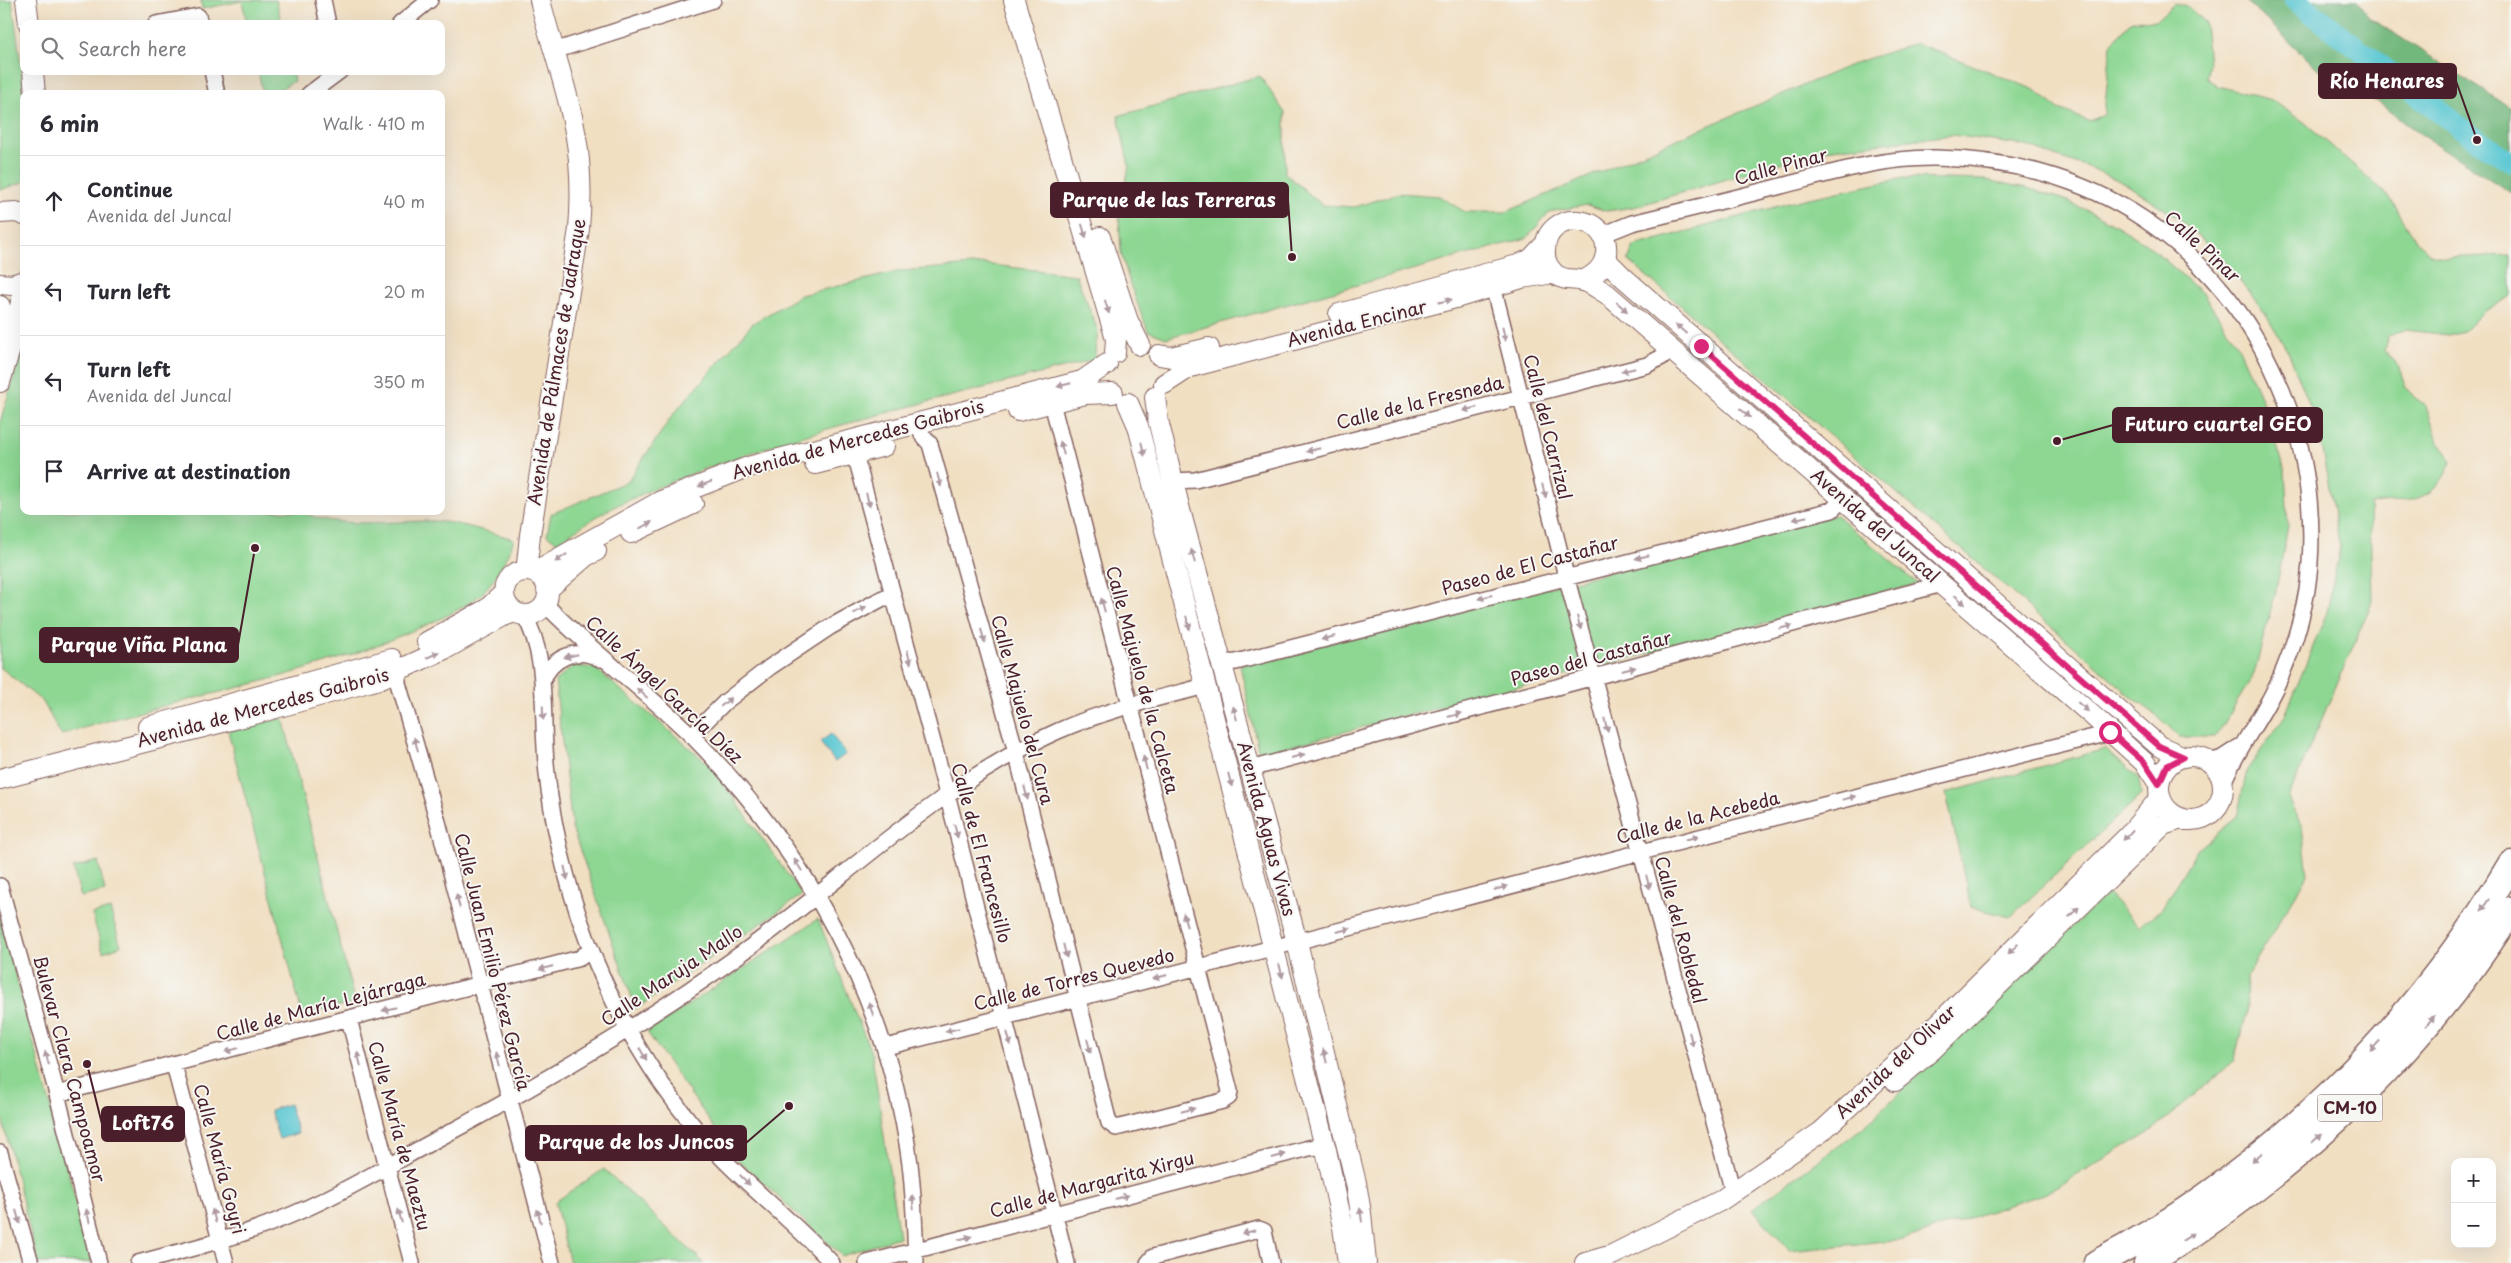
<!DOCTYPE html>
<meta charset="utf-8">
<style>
:root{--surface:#fff;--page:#f7f7f7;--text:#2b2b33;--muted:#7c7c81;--line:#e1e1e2}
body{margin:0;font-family:"Playpen Sans",sans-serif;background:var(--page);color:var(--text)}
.controls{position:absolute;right:15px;bottom:15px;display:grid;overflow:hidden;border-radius:10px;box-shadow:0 5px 20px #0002}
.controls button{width:45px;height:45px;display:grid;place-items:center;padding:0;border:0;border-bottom:1px solid var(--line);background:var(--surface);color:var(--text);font:25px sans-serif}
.stop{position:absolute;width:15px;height:15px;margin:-11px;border:4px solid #db2777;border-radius:50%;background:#fff}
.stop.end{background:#db2777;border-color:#fff;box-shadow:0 1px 5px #0008}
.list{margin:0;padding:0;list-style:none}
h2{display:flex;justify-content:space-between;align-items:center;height:65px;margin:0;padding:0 20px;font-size:21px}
h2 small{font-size:16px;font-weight:400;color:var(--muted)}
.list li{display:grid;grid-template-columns:32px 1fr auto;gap:15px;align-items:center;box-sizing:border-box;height:90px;padding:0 20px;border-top:1px solid var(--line)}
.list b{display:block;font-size:19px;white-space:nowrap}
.list p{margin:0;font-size:16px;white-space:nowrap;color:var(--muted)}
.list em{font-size:16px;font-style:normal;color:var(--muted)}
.icon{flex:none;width:28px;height:28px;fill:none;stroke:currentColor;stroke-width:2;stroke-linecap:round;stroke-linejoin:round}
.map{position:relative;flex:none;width:2511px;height:1263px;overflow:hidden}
.search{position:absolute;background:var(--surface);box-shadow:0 5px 20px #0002;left:20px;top:20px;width:425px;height:55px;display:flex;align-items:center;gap:12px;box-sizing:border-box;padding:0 18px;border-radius:10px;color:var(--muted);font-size:19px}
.panel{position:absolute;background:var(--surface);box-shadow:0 5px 20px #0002;left:20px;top:90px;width:425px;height:425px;border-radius:10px}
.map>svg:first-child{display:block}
.green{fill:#8dd793;stroke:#6c7b5f}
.forest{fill:#72b87d;stroke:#5e6c54}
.water{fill:#5ac7d2;stroke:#52737e}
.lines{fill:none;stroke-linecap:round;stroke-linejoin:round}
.river{stroke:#5ac7d2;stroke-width:22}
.street-casing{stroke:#846260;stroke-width:18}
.secondary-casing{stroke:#846260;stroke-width:22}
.highway-casing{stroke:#846260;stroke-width:29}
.street{stroke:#fff;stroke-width:15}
.secondary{stroke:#fff;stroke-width:20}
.highway{stroke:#fff;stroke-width:26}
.oneway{fill:#ae9aa0}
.route{stroke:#db2777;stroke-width:6}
.labels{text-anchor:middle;stroke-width:4;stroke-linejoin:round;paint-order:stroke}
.shield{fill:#f6f6f2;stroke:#7e6067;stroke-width:1}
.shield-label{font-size:16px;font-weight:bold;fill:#4a1f2b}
.street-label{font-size:18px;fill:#4a1f2b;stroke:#f6f6f2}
.leader{fill:none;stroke:#4a1f2b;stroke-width:2}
.callout-dot{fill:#4a1f2b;stroke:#f6f6f2;stroke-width:2}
.callout{fill:#4a1f2b;stroke:#4a1f2b;stroke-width:2}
.callout-label{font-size:19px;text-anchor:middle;font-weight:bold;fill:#fff}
</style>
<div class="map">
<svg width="2511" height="1263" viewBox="0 0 2511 1263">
<rect width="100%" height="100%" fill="#f6f6f2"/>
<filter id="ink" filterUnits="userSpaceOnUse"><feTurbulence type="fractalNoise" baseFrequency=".02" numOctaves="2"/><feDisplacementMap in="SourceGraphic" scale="10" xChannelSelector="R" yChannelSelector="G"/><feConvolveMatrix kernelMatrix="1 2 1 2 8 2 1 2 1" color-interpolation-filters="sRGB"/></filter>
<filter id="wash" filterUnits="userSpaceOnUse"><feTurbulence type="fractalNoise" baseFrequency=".0096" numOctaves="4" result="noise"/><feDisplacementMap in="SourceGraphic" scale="20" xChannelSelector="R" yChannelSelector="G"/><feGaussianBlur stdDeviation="1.12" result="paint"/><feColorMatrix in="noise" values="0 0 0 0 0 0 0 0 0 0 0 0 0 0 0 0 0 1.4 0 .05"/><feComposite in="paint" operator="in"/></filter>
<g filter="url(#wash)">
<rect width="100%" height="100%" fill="#f1dfc2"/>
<!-- green -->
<path class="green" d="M0,0h12l13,94 -1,88 -24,8z
M201,0h75l6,24h-35l-5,-23 -40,8z
M2174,4l14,3 17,15 4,41 -3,15 12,8 54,14 32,22 84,73 29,47 13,12 16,4 65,-3v41l-28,16 -19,19 -16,4 -43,-5 -17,5 -4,15 14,15 7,20 9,12 12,9 11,31 14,25c-17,43 -42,38 -81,42l2,98 -84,196 14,29 6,47 -62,103 1,36 -14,49 -79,67 -108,64 -142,46 -114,12 -38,-42 113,-83 242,-233 32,33 24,-18 34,-58 40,-33 10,-47 37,-52 43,-106 13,-65 -23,-124 -29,-72 -23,-38 -40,-52 -47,-43 -52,-34 -33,-15 -67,-23 -74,-11 -128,15 -190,57 -27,4 -20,-6 -38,7 -22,26 -361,100 -18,-7 -17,-44 -10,-34 -2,-37 10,-50 -11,-50 142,-40 25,37v60l37,32 33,2 44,-14 40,3 26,16h41l352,-150 58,-19 117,46 26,20 30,12 15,-6 7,-71 21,-24 23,1z
M258,71h34l2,10 -22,13h-9z
M1904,178l82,2 41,8 40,13 42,20 38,23 56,50 34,50 30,68 18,59 3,55 -12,64 -22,84 -38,63h-37l-20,-20 -22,-16 -509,-441 6,-14 166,-46z
M984,264l92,11 22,56 -4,29c-156,41 -325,75 -472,143 -22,10 -44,26 -65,39l-10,-7 4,-21 77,-33 47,-69 78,-89 48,-28 100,-24z
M24,344v167h278c29,19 98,9 133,10 23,1 56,12 79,18 -6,17 -20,45 -35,57 -23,18 -57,31 -84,42 -108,45 -224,61 -334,97l-18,-33 -43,-35v-245z
M1836,515l82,69 -659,170 -19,-89z
M573,666l22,2 116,98 91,129 -166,114 -64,-181 -17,-147z
M283,718l72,285 -53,11 -74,-283z
M2105,749l34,30 2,16 -131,122 -39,-10 -25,-114z
M98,861l7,30 -24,6 -8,-29z
M110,909l11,37 -18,6 -11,-38z
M0,916l92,346 -54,1 -38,-153z
M818,919l54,136 27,182 -57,19 -107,-99 -88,-125z
M604,1169l100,94h-134l-15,-61z"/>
<!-- forest -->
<path class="forest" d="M2245,0h111l14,18 141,90v85l-95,-62 -38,-29 -48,-22z"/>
<!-- water -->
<path class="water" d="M831,734l15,20 -11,8 -15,-20z
M289,1104l9,29 -19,6 -9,-29z"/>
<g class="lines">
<!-- river -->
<path class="river" d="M2295,0l182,140 34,21"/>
</g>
</g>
<g filter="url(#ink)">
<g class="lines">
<defs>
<path id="street" d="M323,0l5,24
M156,24l42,-8 2,8
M400,24l30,-24
M554,51l159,-51
M212,71l5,23
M309,94l31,-23
M1602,235l30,-12c50,-12 99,-24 149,-37 51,-13 101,-29 155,-28 72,1 146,20 206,60 121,79 186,230 165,372 -7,41 -23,86 -44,121 -14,24 -29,46 -40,72
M1493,286l73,290 167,616
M922,435l8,9 86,308 93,371 7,5 107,-27 6,-4 1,-6 -178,-688
M851,455l7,10 89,329 120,469
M1173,481l22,-1 452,-115 15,-8 9,-8
M544,603c47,49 103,88 150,135 114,116 195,263 216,426 4,33 5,66 6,99
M524,615c23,39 18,89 21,132 1,27 5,53 10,79 24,122 79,239 165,330 36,37 77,69 112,107
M1222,663l14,-1 596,-152 11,-11
M398,671v12l40,139 114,441
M542,682c9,-24 34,-36 58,-23
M691,736l34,-34 45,-35 60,-40 53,-29h11
M2210,762l12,-4 17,-11
M1250,769l692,-185
M0,886l57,208 42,169
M349,1019l63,244
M883,1044l7,2c407,-102 812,-213 1220,-313
M174,1065l52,198
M57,1094l523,-136 10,-8
M0,1153l31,110
M138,1263c47,-13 95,-24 141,-43 53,-21 103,-51 153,-78 107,-57 212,-118 310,-189 104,-75 197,-169 316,-222 47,-21 98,-32 147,-45
M867,1263l442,-115 8,-1 9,3
M1148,1263l5,-6 106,-28 5,2 7,32"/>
<path id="secondary" d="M26,0l3,24
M1014,0l102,339 -1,14
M33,71l2,23
M0,213l16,-1 8,3
M1100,237l28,84 12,24
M1605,259l18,18 536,469 25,11
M1582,281c12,-5 22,-13 24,-27 5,-41 -60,-46 -61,-4 -1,9 3,18 10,24 10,8 19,4 29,7 8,3 16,9 23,13l486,422 52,47 14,21
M0,284l12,1 12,-4
M0,306v33
M1339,314l179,-49 13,-6 14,-15
M1159,355l12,2 38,-9
M0,382l13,-43 11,-51
M1164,384l26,-17 269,-70 63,-19 32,-5
M1155,397l3,23 22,90 117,432 59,241 5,30 5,50
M1128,403l10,23 188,724 17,77 5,36
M1018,411l67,-17 28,-1
M815,464l69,-18
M631,533l62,-29
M530,571l-3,-7 3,-29 49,-306c2,-23 2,-46 0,-69 -5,-55 -26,-107 -39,-160
M504 593a22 22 0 1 1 44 0a22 22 0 1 1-44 0Z
M534,572l127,-71 87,-34 334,-86 25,-17
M547,590l39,-34 10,-5
M427,642l60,-33 16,-15
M148,727l244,-68
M2159 788a32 32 0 1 1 64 0a32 32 0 1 1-64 0Z
M0,779l254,-65 125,-35 68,-31 59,-33 9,-3
M1895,1081l37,-31 231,-225 18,-6
M1585,1263l27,-8 108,-54 101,-69 114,-105 194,-192 31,-37"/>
<path id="highway" d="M2097,1263c170,-89 317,-233 414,-399
M2147,1263c147,-90 271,-208 364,-353"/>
</defs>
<!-- street casing -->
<use href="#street" class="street-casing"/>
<!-- secondary casing -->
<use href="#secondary" class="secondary-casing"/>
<!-- highway casing -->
<use href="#highway" class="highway-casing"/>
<!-- street -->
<use href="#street" class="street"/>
<!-- secondary -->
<use href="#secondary" class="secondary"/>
<!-- highway -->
<use href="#highway" class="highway"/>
</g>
<!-- one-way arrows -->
<defs><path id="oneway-solid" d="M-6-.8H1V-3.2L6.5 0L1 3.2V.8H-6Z" transform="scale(1.25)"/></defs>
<g class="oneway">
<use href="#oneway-solid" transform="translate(1084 231) rotate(73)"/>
<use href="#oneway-solid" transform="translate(1445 301) rotate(-14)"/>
<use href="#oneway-solid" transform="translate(1107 307) rotate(73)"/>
<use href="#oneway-solid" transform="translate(1622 307) rotate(41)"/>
<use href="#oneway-solid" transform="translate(1681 329) rotate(-139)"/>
<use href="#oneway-solid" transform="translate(1504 334) rotate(77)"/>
<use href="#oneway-solid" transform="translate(1628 370) rotate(166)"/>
<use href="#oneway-solid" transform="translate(1064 385) rotate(166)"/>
<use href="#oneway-solid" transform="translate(1470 409) rotate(166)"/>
<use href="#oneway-solid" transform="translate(1745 413) rotate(41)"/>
<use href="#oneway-solid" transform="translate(1062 448) rotate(-105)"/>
<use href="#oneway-solid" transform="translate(1143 449) rotate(76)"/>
<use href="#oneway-solid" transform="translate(1313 450) rotate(166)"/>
<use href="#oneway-solid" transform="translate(939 480) rotate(74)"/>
<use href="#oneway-solid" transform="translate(705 484) rotate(159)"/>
<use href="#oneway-solid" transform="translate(1544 491) rotate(75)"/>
<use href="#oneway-solid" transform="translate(868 500) rotate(75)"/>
<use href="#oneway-solid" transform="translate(1800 518) rotate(166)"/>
<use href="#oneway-solid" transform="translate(646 525) rotate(-28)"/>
<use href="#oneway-solid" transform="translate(1193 556) rotate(-105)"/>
<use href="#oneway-solid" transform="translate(1642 557) rotate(166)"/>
<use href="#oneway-solid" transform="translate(561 558) rotate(146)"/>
<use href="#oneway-solid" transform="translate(1485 597) rotate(165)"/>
<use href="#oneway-solid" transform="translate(1960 600) rotate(41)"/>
<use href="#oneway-solid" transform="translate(1103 605) rotate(-105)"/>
<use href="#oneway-solid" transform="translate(860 610) rotate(-29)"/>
<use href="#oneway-solid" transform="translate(1188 623) rotate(75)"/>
<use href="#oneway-solid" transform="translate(1579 623) rotate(74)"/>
<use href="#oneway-solid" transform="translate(1786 627) rotate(-15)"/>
<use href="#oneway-solid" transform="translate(983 636) rotate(74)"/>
<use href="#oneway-solid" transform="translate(1328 638) rotate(165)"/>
<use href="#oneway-solid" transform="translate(433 655) rotate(-25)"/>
<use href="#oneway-solid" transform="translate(571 656) rotate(167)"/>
<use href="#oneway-solid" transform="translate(909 657) rotate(75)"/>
<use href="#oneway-solid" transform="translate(1629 669) rotate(-15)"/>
<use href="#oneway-solid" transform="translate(642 693) rotate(-139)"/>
<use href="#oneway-solid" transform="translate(726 702) rotate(-40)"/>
<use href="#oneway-solid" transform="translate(2083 707) rotate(41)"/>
<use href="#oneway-solid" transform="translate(543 713) rotate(88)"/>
<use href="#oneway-solid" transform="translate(1235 713) rotate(-105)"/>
<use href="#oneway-solid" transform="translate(1455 715) rotate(-15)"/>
<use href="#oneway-solid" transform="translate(1606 725) rotate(76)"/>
<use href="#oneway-solid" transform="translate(416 744) rotate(-106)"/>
<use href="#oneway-solid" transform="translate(1298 756) rotate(-15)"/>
<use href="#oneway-solid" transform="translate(1145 763) rotate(-104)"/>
<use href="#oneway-solid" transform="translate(1230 780) rotate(75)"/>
<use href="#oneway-solid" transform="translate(1026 793) rotate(76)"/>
<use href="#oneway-solid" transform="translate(1849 798) rotate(-14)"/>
<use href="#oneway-solid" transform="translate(956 831) rotate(76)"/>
<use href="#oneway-solid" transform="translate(2128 835) rotate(133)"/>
<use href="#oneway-solid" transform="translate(1692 838) rotate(-14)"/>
<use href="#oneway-solid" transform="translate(798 865) rotate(-123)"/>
<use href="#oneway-solid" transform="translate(566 873) rotate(77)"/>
<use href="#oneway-solid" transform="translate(1648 882) rotate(75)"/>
<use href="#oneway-solid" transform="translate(1501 888) rotate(-15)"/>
<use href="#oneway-solid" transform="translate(458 901) rotate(-104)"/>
<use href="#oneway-solid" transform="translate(2485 905) rotate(123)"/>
<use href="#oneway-solid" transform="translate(2074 912) rotate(-44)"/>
<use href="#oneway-solid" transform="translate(1185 920) rotate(-104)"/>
<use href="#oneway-solid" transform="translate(1344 930) rotate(-15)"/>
<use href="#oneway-solid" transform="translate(2013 949) rotate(135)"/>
<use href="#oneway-solid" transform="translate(1065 951) rotate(76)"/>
<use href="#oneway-solid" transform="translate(546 968) rotate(165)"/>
<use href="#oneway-solid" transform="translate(1281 971) rotate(76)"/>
<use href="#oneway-solid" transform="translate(1160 977) rotate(165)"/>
<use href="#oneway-solid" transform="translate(389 1009) rotate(166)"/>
<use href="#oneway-solid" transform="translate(871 1009) rotate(-110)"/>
<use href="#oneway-solid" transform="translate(2430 1021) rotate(-50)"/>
<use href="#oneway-solid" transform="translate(952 1030) rotate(166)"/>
<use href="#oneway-solid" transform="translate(1009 1039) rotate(76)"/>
<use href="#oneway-solid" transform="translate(1691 1039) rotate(75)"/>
<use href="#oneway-solid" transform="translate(1089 1046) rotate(75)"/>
<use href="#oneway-solid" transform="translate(2375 1046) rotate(133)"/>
<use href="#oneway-solid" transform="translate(232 1050) rotate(165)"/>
<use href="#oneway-solid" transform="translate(643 1054) rotate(60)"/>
<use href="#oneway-solid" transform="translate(1325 1056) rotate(-104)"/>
<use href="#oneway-solid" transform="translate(47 1058) rotate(-105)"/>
<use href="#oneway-solid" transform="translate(359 1059) rotate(-105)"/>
<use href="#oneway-solid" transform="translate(498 1059) rotate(-104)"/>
<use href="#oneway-solid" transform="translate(1188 1110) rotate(-14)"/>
<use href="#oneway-solid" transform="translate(2317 1138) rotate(-42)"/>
<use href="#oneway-solid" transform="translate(1279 1156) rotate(-15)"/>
<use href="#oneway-solid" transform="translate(2257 1157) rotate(141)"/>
<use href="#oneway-solid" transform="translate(745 1180) rotate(45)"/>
<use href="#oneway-solid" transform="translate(1122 1197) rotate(-15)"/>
<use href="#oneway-solid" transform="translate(913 1202) rotate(-95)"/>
<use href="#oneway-solid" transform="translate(1361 1215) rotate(-98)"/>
<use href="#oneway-solid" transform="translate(88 1216) rotate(-104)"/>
<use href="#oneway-solid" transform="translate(214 1216) rotate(-105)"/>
<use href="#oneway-solid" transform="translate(400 1216) rotate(-105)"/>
<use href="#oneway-solid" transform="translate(539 1216) rotate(-105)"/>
<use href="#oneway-solid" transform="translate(18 1217) rotate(74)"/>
<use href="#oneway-solid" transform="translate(1249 1232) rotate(165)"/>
<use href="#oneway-solid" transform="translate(2188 1237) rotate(-33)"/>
<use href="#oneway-solid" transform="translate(965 1238) rotate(-14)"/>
</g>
</g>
<g class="lines" filter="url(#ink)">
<!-- route -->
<path class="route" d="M1701,346l458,400 25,11 -17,9 -8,18 -14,-21 -35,-31"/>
</g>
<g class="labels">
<!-- shield labels -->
<rect class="shield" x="2317.5" y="1094.5" width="65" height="27" rx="4"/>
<g class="shield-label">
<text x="2350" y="1114">CM-10</text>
</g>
<!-- street labels -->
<g class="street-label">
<text transform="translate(1781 167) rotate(-15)" y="6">Calle Pinar</text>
<text transform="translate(2202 247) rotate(43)" y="6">Calle Pinar</text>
<text transform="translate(1357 324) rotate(-14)" y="6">Avenida Encinar</text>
<text transform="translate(557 362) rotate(-81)" y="6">Avenida de Pálmaces de Jadraque</text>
<text transform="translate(1420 403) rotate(-14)" y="6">Calle de la Fresneda</text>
<text transform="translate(1547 427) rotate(76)" y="6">Calle del Carrizal</text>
<text transform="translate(858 440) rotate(-15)" y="6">Avenida de Mercedes Gaibrois</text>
<text transform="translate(1875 526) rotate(41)" y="6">Avenida del Juncal</text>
<text transform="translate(1530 566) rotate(-15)" y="6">Paseo de El Castañar</text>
<text transform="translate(1591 659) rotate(-15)" y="6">Paseo del Castañar</text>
<text transform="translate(1142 680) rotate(75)" y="6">Calle Majuelo de la Calceta</text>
<text transform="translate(664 690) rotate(43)" y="6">Calle Ángel García Díez</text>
<text transform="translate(263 708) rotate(-15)" y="6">Avenida de Mercedes Gaibrois</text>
<text transform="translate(1022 710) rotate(75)" y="6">Calle Majuelo del Cura</text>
<text transform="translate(1698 818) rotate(-14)" y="6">Calle de la Acebeda</text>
<text transform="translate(1266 829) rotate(75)" y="6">Avenida Aguas Vivas</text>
<text transform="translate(981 853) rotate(75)" y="6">Calle de El Francesillo</text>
<text transform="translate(1680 930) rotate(75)" y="6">Calle del Robledal</text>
<text transform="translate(492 962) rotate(76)" y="6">Calle Juan Emilio Pérez García</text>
<text transform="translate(672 976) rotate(-34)" y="6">Calle Maruja Mallo</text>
<text transform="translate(1074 980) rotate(-14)" y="6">Calle de Torres Quevedo</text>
<text transform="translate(321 1007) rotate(-15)" y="6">Calle de María Lejárraga</text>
<text transform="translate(1896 1062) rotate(-43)" y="6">Avenida del Olivar</text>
<text transform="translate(69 1069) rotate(75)" y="6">Bulevar Clara Campoamor</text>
<text transform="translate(399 1136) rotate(75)" y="6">Calle María de Maeztu</text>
<text transform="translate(219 1159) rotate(75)" y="6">Calle María Goyri</text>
<text transform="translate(1092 1185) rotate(-15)" y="6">Calle de Margarita Xirgu</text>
</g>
</g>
<!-- callouts -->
<path class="leader" d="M2477 140L2456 81M1292 257L1288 200M2057 441L2113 425M255 548L238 645M87 1064L102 1124M789 1106L746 1143"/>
<g class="callout-dot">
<circle cx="2477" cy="140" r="5"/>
<circle cx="1292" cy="257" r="5"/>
<circle cx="2057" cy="441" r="5"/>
<circle cx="255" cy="548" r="5"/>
<circle cx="87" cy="1064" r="5"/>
<circle cx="789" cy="1106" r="5"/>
</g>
<g class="callout">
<rect x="2319" y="64" width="137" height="34" rx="5"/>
<rect x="1051" y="183" width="237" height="34" rx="5"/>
<rect x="2113" y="408" width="209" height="34" rx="5"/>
<rect x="40" y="628" width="198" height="34" rx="5"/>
<rect x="102" y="1107" width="82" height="34" rx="5"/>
<rect x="526" y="1126" width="220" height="34" rx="5"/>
</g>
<g class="callout-label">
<text x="2387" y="88">Río Henares</text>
<text x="1169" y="207">Parque de las Terreras</text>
<text x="2218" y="431">Futuro cuartel GEO</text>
<text x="139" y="652">Parque Viña Plana</text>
<text x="143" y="1130">Loft76</text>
<text x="636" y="1149">Parque de los Juncos</text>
</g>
</svg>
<div class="controls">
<button>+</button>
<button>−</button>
</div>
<div class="stop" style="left:2110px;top:732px"></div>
<div class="stop end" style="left:1701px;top:346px"></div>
<div class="search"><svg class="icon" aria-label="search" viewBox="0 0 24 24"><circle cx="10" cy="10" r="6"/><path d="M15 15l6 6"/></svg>Search here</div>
<section class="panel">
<h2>6 min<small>Walk · 410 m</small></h2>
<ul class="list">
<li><svg class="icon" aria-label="ahead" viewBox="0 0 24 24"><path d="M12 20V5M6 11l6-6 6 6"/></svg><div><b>Continue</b><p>Avenida del Juncal</p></div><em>40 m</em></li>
<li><svg class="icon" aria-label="left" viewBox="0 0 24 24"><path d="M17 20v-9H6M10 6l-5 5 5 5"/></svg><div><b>Turn left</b></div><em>20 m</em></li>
<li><svg class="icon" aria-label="left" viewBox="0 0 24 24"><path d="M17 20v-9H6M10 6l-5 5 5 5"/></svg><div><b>Turn left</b><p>Avenida del Juncal</p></div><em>350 m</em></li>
<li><svg class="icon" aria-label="arrive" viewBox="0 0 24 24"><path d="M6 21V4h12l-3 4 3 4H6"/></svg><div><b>Arrive at destination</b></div></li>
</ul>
</section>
</div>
